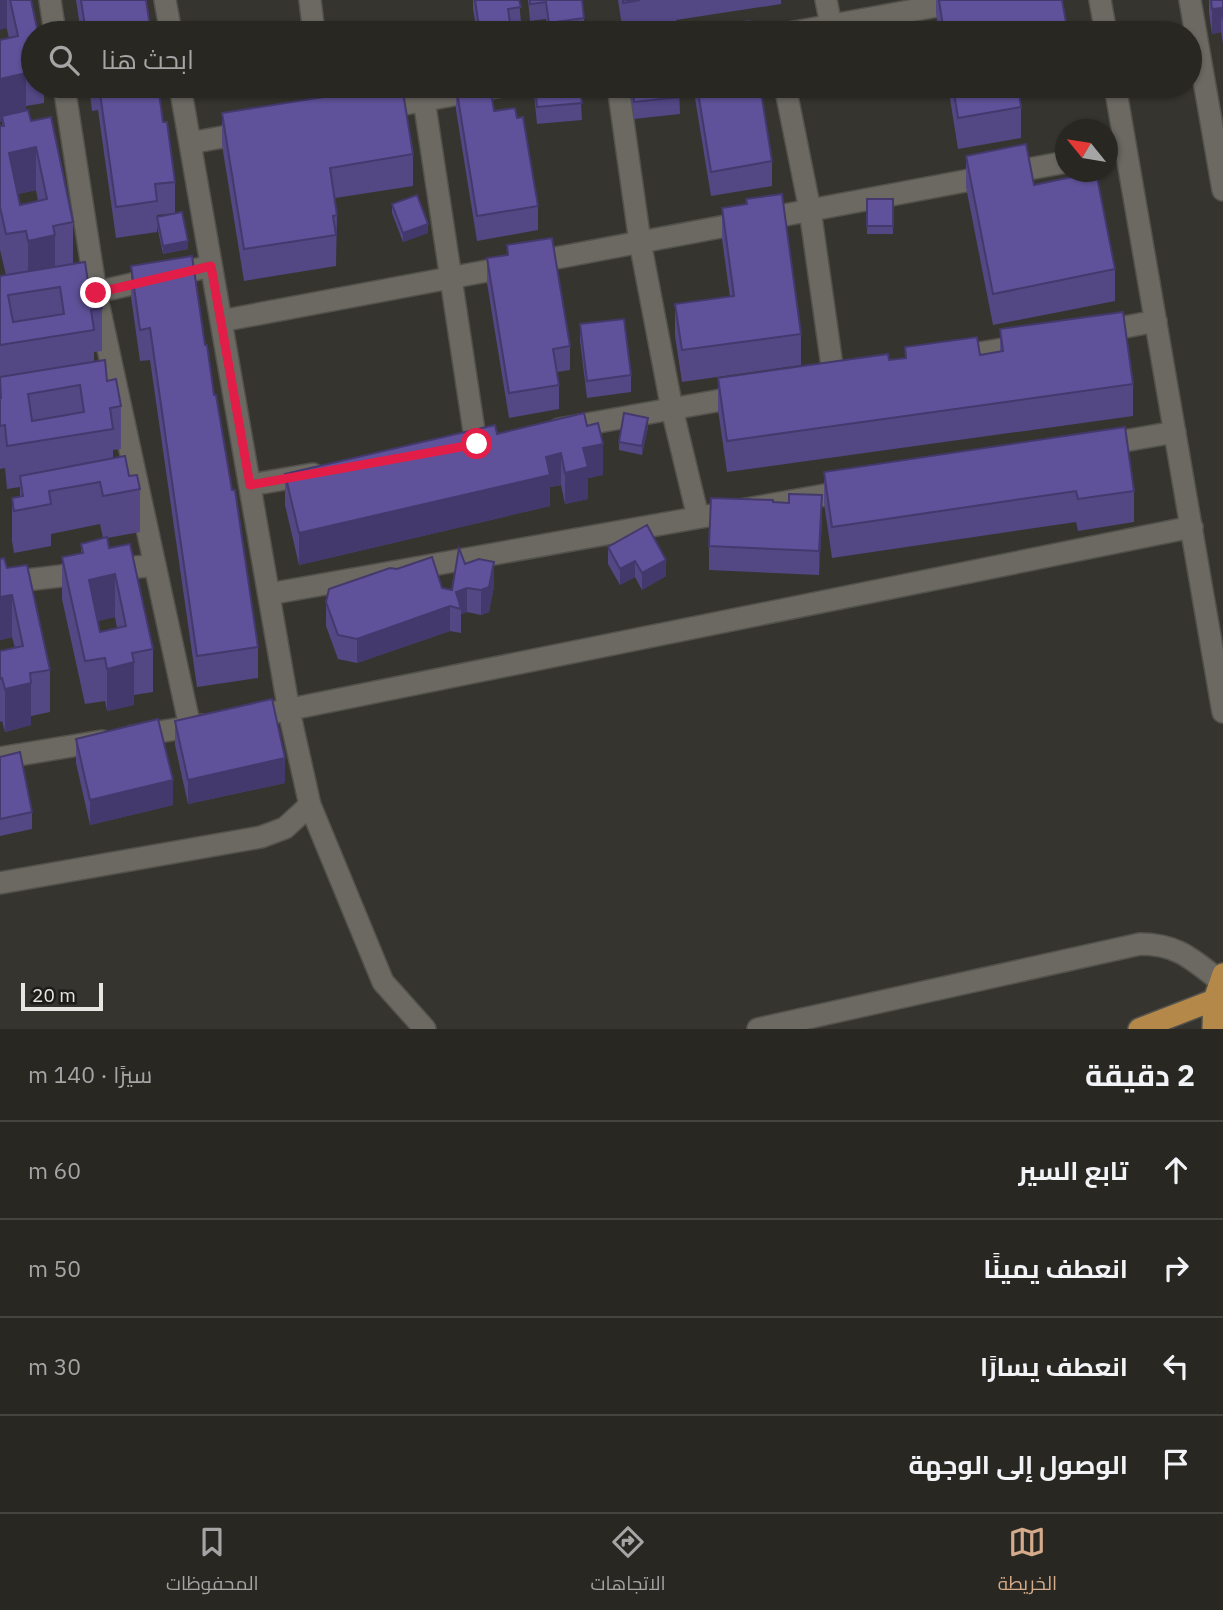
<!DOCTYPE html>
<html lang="ar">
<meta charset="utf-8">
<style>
:root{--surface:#282722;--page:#302f2a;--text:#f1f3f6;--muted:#a5a5a5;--line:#444440;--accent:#d6ab8b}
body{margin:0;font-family:"IBM Plex Sans",Cairo,sans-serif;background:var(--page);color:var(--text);direction:rtl}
.compass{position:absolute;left:1055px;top:119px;width:63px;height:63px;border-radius:50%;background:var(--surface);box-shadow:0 2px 5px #0004;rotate:300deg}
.scale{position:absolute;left:21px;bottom:18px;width:82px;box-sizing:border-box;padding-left:7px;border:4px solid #e7e6e2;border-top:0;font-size:19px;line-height:24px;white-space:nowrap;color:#e7e6e2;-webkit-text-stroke:5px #1d1c19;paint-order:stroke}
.stop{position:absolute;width:21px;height:21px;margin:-16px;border:5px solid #e11d48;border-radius:50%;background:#fff}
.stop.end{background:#e11d48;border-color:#fff;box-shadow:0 2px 7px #0008}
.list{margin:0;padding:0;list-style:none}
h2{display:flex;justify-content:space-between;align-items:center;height:91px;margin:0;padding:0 28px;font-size:30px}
h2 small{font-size:23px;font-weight:400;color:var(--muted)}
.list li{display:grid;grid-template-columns:46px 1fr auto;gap:21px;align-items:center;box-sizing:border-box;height:98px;padding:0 28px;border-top:2px solid var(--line)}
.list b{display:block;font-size:26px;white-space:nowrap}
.list em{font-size:23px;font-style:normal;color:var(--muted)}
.icon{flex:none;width:38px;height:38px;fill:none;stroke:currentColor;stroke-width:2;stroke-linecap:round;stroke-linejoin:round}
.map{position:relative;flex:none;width:1223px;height:1029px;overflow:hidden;direction:ltr}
.search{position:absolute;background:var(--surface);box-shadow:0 2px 5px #0004;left:21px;right:21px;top:21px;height:77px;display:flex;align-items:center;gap:18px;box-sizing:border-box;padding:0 24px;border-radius:38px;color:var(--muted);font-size:26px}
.sheet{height:483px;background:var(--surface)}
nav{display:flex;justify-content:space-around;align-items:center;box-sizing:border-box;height:98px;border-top:2px solid var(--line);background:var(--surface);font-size:19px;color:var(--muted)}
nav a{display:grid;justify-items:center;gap:4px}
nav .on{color:var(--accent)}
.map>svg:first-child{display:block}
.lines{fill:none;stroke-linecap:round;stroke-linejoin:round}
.minor-casing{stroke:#52514b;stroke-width:24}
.major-casing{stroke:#52514b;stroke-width:24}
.minor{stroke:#6b6962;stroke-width:21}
.major{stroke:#b48849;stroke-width:21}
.wall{fill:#534784;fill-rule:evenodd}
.shaded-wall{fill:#43396c}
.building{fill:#60529a;stroke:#43396c;stroke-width:2;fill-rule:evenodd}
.route{stroke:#e11d48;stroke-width:9}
</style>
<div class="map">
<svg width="1223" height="1029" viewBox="0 0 1223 1029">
<rect width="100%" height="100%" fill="#36342e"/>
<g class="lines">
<defs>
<path id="minor" d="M50,0l5,33
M165,0l6,33
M310,0l4,33
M826,0l5,25
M1100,0l6,33
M1190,0l33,190
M789,33l181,-33
M64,86l32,207 94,434
M180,86l109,625 21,94 73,177 42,47
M321,86l4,32
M618,86l22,156 32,167 26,108
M785,86l25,124 24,170
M1115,86l108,626
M424,100l52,344
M378,109l124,-23
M190,143l60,-11
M84,295l127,-29
M221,321l845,-159
M1099,332l57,-11
M951,358l75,-13
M559,429l185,-33
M1101,445l74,-13
M250,485l63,-11
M0,583l155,-18
M269,594l584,-104
M247,718l945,-191
M133,736l69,-11
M0,758l102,-17
M0,883l261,-46 24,-9 25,-23
M758,1029l382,-85c37,0 52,15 79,36"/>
<path id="major" d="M1139,1029l75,-29
M1213,1029l1,-29 9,-26"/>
</defs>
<!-- minor casing -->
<use href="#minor" class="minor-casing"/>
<!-- major casing -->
<use href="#major" class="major-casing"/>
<!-- minor -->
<use href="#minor" class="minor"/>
<!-- major -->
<use href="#major" class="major"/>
</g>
<!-- wall -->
<path class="wall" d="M0,0h31l2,33v53h11v17l-18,3v5l47,111v42l15,18 14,26v43l-8,1v10l13,19 14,25v43l-8,1v8l27,31v43l-33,6 2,10 44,101v43l-19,3v10l-27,6 -2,-10 -20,3 -23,-105v-42l19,-4v-9l22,-6 -3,-14 -49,10v12l-37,7 -2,-12v-43l8,-1v-10l-13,2 -2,-21 -5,1v-193l6,-1 -6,-25v-124h2v-5l-2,1 9,-84zM36,190l2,11 -18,4 -2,-11zM115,617l2,11 -17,4 -2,-11z
M76,0h70l5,33h-70z
M473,0h46l2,23 -10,2v8h-34l-4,-24z
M528,0h54l2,18v15h-36l-2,-14 -16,2z
M618,0h163v4l-105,16v5l-53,8z
M936,0h126l6,33h-129l-3,-20z
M1209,0h14v44l-2,-12 -9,2 -3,-21z
M89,86h69l5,36 12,60v31l-18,2v2l31,32 -25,5 -6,-28v6l-41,6 -18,-128 -6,1z
M456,86l38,25 44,95v24l-61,11 -21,-131z
M533,86h47l2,34 -45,4z
M630,86h49l1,28 -46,5z
M693,86h67l12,75v25l-61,10z
M948,86h123v1l-52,9 2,11v31l-63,11z
M222,113l191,41v32l-78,12 2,17 -1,51 -92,15 -22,-136z
M966,156l68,29 81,84v32l-122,24 -27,-138z
M746,199l55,135v31l-119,17 -7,-46v-32l55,-7 -8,-58v-31l24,-4z
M867,199h26v35h-26z
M392,204l36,29 -25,9 -11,-29z
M507,245l63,101v24l-13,2 2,13v24l-50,9 -22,-135v-25l20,-3z
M131,266l74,79 53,302v31l-61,9 -47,-327 -10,1 -9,-64z
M580,324l51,51v17l-44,6 -7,-57z
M1000,329l133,55v32l-406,56 -9,-62v-32l187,-20v-11l75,8 20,-3z
M587,426l16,49 -15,3v21l-23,5 -4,-19 -11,2v19l-251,59 -14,-60v-31l212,-40z
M648,427l-6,28 -23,-5v-8z
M824,472l310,19v31l-56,9 -2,-9 -244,36 -8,-55z
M773,502l49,17 -3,56 -110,-5v-24z
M608,547l58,29 -24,14 -7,-13 -15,8 -12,-21z
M0,559l7,9 43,102v42l-19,4v9l-26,7 -3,-11 -2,1v-71l15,-3 -3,-11 -12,3z
M465,564l29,22 -5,26 -8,3 -14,-3 -6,2v19l-11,-2 -93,32 -19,-4 -12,-33v-24l116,-14 10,2z
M175,721l110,62 -97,21 -13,-59z
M76,739l97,66 -83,20 -14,-62z
M0,757l32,55v17l-32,7z"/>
<!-- shaded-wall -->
<path class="shaded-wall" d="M0,0h7v28l-7,2z
M1221,8v24l-9,2v-25z
M26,73v43h-24v5l-2,1v-43z
M36,147v43l-27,6v-43z
M428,224v9l-25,9v-9z
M55,235v43l-27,6v-43z
M188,241v8l-25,5v-8z
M648,418v9l-6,28v-9z
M603,444v31l-15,3v21l-23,5v-31l18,-25z
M561,453v32l-11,2v19l-251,59v-32l247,-76z
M822,495v24l-3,56v-24z
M666,560v16l-24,14v-17z
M635,561v16l-15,8v-16z
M494,562v24l-5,26 -8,3v-25z
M115,574v43l-26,6v-43z
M467,588v24l-6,2v-5l-5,-17z
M12,595v42l-12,3v-43z
M450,606v25l-93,32v-24z
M134,662v43l-27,6v-42z
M31,683v42l-26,7v-43z
M285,758v25l-97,21v-24z
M173,780v25l-83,20v-25z"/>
<!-- building -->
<path class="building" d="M10,0h21l7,33h-5v29l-9,2 2,9 -26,6v-39l18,-4z
M81,0h65l5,33h-65z
M475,0h44l2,7 -13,2 3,21 -19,3h-12z
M530,0h52l2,18 -35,5 -3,-21 -16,2z
M623,0h17l-17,3z
M939,0h123l6,33h-124z
M1211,0h12v20l-2,-12 -9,1z
M749,21l2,12h-63v-1z
M99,86h59l5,36h4l8,60 -20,2 2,17 -41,6z
M393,86h9l11,68 -83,14 7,47 -4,1 3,19 -92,14 -22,-136z
M456,86h34l4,25 21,-3 2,10 6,-1 15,89 -61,10z
M535,86h45l2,17 -45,4z
M632,86h47l1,11 -46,5z
M697,86h63l12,75 -61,11z
M953,86h65l3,21 -63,11z
M28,110l3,11 20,-4 22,105 -20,4 2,9 -27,6 -2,-10 -20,3 -6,-27v-81h4l-2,-10zM36,147l11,52 -27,6 -11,-52z
M1026,144l8,41 62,-13 19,97 -122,25 -27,-138z
M782,194l19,140 -119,16 -7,-46 59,-8 -12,-88 25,-4 -1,-5z
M417,195l11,29 -25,9 -11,-29z
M867,199h26v27h-26z
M182,212l6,29 -25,5 -6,-29z
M552,238l18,108 -17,3 6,36 -50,8 -22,-135 21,-3 -1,-10z
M192,256l13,89h2l7,50h2l16,95h3l23,157 -61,9 -47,-328 -10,2 -9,-64z
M85,262l3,20 9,-1 5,27 -11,2 3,20 -94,15v-69zM60,287l4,27 -51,8 -5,-27z
M1123,312l10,72 -406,57 -9,-63 170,-24 1,6 17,-2 -1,-11 72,-10 3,18 23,-4 -3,-22z
M624,319l7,56 -44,6 -7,-57z
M105,360l2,21 9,-2 5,27 -11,2 3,21 -106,17 -2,-21 -5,1v-28h1l-1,-21zM80,385l4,27 -52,9 -4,-27z
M584,413l3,13 11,-3 5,21 -20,4 5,19 -23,6 -4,-20 -15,4 4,18 -251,58 -14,-59 210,-49 2,9z
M624,413l24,5 -6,28 -23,-4z
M1125,427l9,64 -56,8 -2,-8 -244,36 -8,-55z
M125,456l4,20 8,-1 3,14 -37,7 -3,-14 -51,9 2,13 -37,7 -2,-13 11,-2 -3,-20z
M789,494l33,1 -3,56 -110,-5 2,-48 62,2v2l16,1z
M647,525l19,35 -24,13 -7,-12 -15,8 -12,-22z
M107,537l2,11 21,-4 23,105 -21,4 2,9 -27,7 -2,-11 -20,3 -23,-104 21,-4 -2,-9zM115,574l11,52 -26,6 -11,-52z
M459,548l6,16 14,-5 15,3 -5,25 -8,3 -14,-2 -11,4 5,17 -11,-3 -93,33 -19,-4 -12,-33 3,-13 61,-21 7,1 35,-12 10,31 10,2z
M4,558l3,10 20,-3 23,105 -20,3 1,10 -26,6 -3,-11 -2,1v-28l23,-5 -11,-51 -12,2v-38z
M272,699l13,59 -97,22 -13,-59z
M158,719l15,61 -83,20 -14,-61z
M20,752l12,60 -32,7v-62z"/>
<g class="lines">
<!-- route -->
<path class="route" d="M96,293l115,-27 39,219 227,-41"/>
</g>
</svg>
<svg class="compass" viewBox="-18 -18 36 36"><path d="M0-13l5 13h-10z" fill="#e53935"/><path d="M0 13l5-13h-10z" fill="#a5a5a5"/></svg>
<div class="scale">20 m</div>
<div class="stop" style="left:477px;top:444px"></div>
<div class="stop end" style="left:96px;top:293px"></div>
<div class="search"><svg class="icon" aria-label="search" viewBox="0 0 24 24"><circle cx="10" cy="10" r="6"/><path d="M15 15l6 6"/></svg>ابحث هنا</div>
</div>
<section class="sheet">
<h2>2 دقيقة<small>سيرًا · 140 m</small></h2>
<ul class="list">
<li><svg class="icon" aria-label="ahead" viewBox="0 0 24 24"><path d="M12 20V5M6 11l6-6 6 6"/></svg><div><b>تابع السير</b></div><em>60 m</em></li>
<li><svg class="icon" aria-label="right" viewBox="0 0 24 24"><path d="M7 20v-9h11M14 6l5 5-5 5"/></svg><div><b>انعطف يمينًا</b></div><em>50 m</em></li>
<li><svg class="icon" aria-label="left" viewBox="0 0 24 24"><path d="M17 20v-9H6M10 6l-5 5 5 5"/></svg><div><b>انعطف يسارًا</b></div><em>30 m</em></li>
<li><svg class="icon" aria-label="arrive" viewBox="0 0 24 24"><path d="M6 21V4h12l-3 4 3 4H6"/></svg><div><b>الوصول إلى الوجهة</b></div></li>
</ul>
</section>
<nav>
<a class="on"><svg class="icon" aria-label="map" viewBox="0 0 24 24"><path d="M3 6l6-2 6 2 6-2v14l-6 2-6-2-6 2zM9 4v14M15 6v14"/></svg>الخريطة</a>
<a><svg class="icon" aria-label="directions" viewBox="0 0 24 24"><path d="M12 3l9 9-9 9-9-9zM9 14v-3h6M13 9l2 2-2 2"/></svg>الاتجاهات</a>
<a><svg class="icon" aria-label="saved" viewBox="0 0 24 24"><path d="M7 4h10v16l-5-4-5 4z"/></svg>المحفوظات</a>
</nav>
